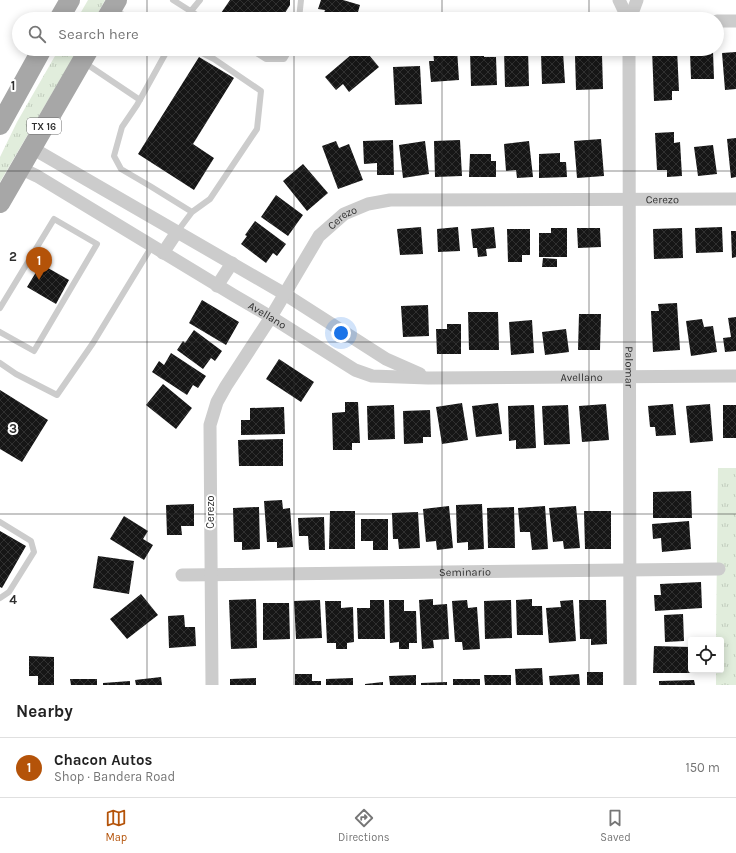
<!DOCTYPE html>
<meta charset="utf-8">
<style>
:root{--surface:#fff;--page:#f2f2f2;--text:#222;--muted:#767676;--line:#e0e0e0;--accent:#b45309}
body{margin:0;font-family:Karla,sans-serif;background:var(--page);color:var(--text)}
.controls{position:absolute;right:12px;bottom:12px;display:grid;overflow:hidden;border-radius:4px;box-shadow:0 2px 10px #0003}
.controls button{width:36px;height:36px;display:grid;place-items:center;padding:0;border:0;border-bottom:1px solid var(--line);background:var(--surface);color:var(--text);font:20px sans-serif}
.you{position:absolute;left:341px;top:333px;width:14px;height:14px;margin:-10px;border:3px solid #fff;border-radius:50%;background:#1a73e8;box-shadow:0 0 0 6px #1a73e833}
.badge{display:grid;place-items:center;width:26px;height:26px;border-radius:50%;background:var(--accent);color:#fff;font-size:13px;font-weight:700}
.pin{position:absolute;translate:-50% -33px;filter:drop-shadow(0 1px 2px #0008)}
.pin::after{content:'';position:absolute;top:21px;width:14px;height:12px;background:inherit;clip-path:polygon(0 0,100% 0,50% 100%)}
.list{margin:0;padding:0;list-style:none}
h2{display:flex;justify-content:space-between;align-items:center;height:52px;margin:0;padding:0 16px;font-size:17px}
h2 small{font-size:13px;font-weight:400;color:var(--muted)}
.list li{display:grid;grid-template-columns:26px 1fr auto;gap:12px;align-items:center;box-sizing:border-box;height:60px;padding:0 16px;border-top:1px solid var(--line)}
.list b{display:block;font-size:15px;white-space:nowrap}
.list p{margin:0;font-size:13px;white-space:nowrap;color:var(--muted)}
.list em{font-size:13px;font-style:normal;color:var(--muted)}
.icon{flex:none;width:22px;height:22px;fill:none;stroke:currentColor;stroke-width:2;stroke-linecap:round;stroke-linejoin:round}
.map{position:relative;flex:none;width:736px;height:685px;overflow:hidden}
.search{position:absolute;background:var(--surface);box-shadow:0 2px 10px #0003;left:12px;right:12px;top:12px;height:44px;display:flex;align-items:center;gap:10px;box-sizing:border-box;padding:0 14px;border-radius:22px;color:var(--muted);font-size:15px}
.sheet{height:112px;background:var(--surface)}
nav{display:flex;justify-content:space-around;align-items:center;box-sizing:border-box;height:56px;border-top:1px solid var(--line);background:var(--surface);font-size:11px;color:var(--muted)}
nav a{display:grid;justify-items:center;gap:2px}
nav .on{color:var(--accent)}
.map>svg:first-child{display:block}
.grass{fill:url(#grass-tufts)}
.building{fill:url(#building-cross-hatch)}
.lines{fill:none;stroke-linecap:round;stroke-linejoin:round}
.service{stroke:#ccc;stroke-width:6}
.minor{stroke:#ccc;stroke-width:13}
.primary{stroke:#a7a7a7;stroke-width:20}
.grid{fill:none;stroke:#2f2f2f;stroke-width:1;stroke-opacity:0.55}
.labels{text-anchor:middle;stroke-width:4;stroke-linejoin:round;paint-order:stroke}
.shield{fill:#fff;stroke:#6d6d6d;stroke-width:1}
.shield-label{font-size:10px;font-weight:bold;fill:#2f2f2f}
.street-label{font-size:11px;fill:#2f2f2f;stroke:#fff}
.grid-label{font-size:13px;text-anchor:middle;font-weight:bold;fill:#2f2f2f;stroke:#fff;stroke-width:4;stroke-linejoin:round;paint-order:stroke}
</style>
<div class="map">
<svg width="736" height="685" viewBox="0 0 736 685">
<defs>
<pattern id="grass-tufts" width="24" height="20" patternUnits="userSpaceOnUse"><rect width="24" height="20" fill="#e1eddc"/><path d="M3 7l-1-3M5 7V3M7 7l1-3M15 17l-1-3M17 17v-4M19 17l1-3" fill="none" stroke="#c1ccbd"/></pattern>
<pattern id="building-cross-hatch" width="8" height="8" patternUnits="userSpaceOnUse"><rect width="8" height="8" fill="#161616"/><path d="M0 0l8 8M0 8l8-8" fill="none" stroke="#303030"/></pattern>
</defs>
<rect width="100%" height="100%" fill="#fff"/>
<!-- grass -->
<path class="grass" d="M88,0h17l-10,19h-18z
M59,49h19l-78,133v-25l17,-35z
M718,468h18v217h-20v-15h5v-30h-5z"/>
<!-- building -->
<path class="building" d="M230,0h60v5l-9,14h-57l-5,-3z
M321,0h22l17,5 -4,14h-34l3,-9 -7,-1z
M358,49h6l15,18 -30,25 -6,-8 -7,6 -11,-13z
M457,49l2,31 -28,2 -2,-21h5l-1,-10z
M528,49l1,37 -24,1 -1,-37z
M652,49h25l2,42h-7v9l-18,1z
M484,50v7h12l1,28 -26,1 -1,-35z
M713,51l1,28h-23l-1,-27z
M563,52l2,31 -23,1 -1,-31z
M736,52v37l-11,1 -3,-37z
M602,55l1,34 -27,1 -1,-34z
M199,57l35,21 -41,66 21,14 -20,32 -56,-36z
M420,66l2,38 -27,1 -2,-38z
M674,132v11l6,-1 2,34 -15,1v-7h-10l-2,-37z
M736,138v39l-5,1 -4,-39z
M601,139l3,37 -27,2 -3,-37z
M393,140l1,35h-17v-12l-13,1 -1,-23z
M460,140l2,36 -27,1 -1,-36z
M336,141l3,7 10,-4 14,36 -25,9 -16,-43z
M425,141l4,33 -26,4 -4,-33z
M529,141l4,36 -16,1 -1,-8 -10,1 -2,-27z
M713,145l4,29 -19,2 -4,-29z
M560,153v9h6l1,15 -28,1v-24z
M470,154h21v7h5v16h-27z
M303,164l25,29 -21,18 -24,-30z
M276,195l27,20 -15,21 -27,-19z
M255,221l31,23 -9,12 -4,-3 -7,10 -25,-19 6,-8 -2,-1z
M421,227l2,27 -23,1 -3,-26z
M458,227l2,24 -22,1 -1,-23z
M494,227l2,21 -10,1 1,7 -9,1 -1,-9h-4l-2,-19z
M722,227l1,25 -27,1 -1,-25z
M551,228h16v29h-28v-24h12z
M577,228h23l1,19 -23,1z
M682,228l1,30 -29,1 -1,-30z
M507,229h23v26h-8v7h-14z
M731,231h5v26l-4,1z
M543,258l14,1v8h-15z
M41,264l28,16 -13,24 -29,-17z
M202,300l37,22 -13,23 -37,-22z
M677,303l3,47 -27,2 -2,-41h8l-1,-7z
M428,305l1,31 -26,1 -2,-31z
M468,312h30l1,38h-30z
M579,314h22l-1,36h-22z
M736,317v34l-11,1 -2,-14 8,-1 -3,-19z
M702,319l2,8 9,-1 4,26 -26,4 -5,-35z
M532,320l2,33 -23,2 -2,-33z
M447,324h14v30h-24l-1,-25h11z
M566,329l3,23 -24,3 -3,-23z
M194,330l28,21 -7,10 -4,-3 -8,11 -26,-19 6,-9 2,2z
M171,353l35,23 -8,12 -5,-3 -6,10 -35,-23 7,-11 5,4z
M279,359l35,23 -13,20 -35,-23z
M163,384l29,24 -16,21 -30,-24z
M0,390l48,30 -26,42 -22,-13z
M345,402h13l2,41h-8v7h-19l-1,-37 13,-1z
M462,403l6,37 -26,4 -6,-37z
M498,403l4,31 -26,3 -4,-31z
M606,404l3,36 -27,2 -3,-36z
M673,404l3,31 -20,1 -1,-9h-5l-2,-21z
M710,404l3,37 -23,2 -4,-37z
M394,405l1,34 -27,1 -1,-34z
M534,405l2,43 -20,1v-9l-7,1 -1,-35z
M568,405l2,39 -26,1 -2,-39z
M723,405h13v33h-13z
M284,407l1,27 -44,1v-15h9v-12z
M430,410l1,27h-8v6l-19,1 -1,-33z
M283,439v27h-44l-1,-26z
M691,491l1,27h-39v-26z
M282,500l1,9 7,-1 3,39 -16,1v-6h-10l-3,-41z
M194,504v22h-13l1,9h-15l-1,-30z
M482,504l2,45 -16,1v-8l-11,1 -1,-38z
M449,506l4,42 -16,2 -1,-9 -10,1 -3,-33z
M545,506l3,43 -16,1 -2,-18h-10l-2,-24z
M576,506l4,42 -16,1 -1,-8 -10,1 -4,-34z
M259,507l1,42 -18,1v-8h-8l-1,-34z
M514,507l1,41h-27l-1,-40z
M330,511h25v38h-26z
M584,511h27v38h-26z
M418,512l2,36 -21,1 -1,-10h-5l-1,-26z
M124,516l24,15 -5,8 10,6 -9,15 -34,-21z
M324,517l1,33h-16l-1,-14h-9l-1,-18z
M361,519h27v31h-15v-9h-12z
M689,521l2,28 -29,3 -1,-14 -8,1 -1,-15z
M0,531l26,15 -24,42 -2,-1z
M98,556l36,5 -5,33 -36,-6z
M701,582l1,26 -47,3 -1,-16h7l-1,-11z
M141,594l17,21 -31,24 -17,-20z
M256,599l1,49 -26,1 -2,-49z
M433,599v6l14,-1 2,35 -16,1 1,8 -12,1 -3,-49z
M532,599v7h10l1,29h-26l-1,-35z
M320,600l2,38 -26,1 -2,-38z
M370,600h14l1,39h-27l-1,-31h13z
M389,600h15v11h12l1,32h-8v6h-10v-7l-9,1z
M467,600l1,8 9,-1 3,42 -17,1 -1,-8h-7l-3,-41z
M511,600l1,38 -27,1 -1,-38z
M573,600l3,41 -27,2 -3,-35 15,-1 -1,-6z
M579,600h27l1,44 -16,1v-6h-11z
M325,601h16v7l12,-1 1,35 -7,1v6h-11v-6h-9z
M263,603h26l1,36 -27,1z
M683,614l1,27 -19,1 -1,-27z
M184,615l1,12h10l1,19 -27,2 -1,-32z
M654,646l37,1v23h1v3h-39z
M29,656l25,1v28h-16v-9h-9z
M542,668l1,17h-27l-1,-16z
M587,672h16v13h-16z
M295,674h17v7h9v4h-26z
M579,674l1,11h-30l-1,-9z
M416,675v10h-26l-1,-9z
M484,675h27v10h-26z
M161,677l1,8h-26l-1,-5z
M256,678v7h-26v-6z
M353,678v7h-27v-6z
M70,679h27v6h-26z
M453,679h27v6h-27z
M694,680l1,5h-36v-4z
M130,681v4h-27v-2z
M383,682v3h-18v-1z
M447,682v3h-26v-2z"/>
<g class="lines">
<!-- service -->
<path class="service" d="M173,0l30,19
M113,10l19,9
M191,11l9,-11
M299,19l2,-19
M168,49l-31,56 -15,22 -8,29 7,13 29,17 42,26
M250,49l16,10h18l6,-10
M85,63l55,37
M177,232l15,-20 18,-13 47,-70 4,-38 -47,-32 -20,-10
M0,308l54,-89 43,25 -63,107 -34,-19
M0,363l16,11 41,21 36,-52 59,-97
M0,522l31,19 3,11 -25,40 -9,6"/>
<!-- minor -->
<g class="minor">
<path d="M619,0l9,19"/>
<path d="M630,19l7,-19"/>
<path d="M717,21h19"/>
<path id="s1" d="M629,49l1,636"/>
<path d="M32,148l251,145 103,66 34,15"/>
<path id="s2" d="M20,168l17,8 198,120 36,21 84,53 17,6 56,2 308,-2"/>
<path d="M163,253l14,-21"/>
<path d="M217,286l15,-23"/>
<path id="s3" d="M182,575l537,-6"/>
<path id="s4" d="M212,685l-2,-260 7,-23 9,-16 45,-69 48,-81 25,-22 24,-10 22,-4 346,-1"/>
</g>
<!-- primary -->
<path class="primary" d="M59,19l11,-19
M106,19l11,-19
M0,125l42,-76
M0,203l89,-154"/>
</g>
<!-- grid -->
<path class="grid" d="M147,0v19M294,0v19M442,0v19M589,0v19M147,49v636M294,49v636M442,49v636M589,49v636M0,171h736M0,342h736M0,514h736"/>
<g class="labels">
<!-- shield labels -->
<rect class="shield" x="27" y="118" width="34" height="16" rx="3"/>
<g class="shield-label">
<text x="44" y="130">TX 16</text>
</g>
<!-- street labels -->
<g class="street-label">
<text dy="4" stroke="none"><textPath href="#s4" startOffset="833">Cerezo</textPath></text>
<text dy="4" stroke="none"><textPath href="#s4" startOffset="509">Cerezo</textPath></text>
<text dy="4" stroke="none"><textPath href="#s2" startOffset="288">Avellano</textPath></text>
<text dy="4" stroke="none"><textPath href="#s1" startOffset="318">Palomar</textPath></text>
<text dy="4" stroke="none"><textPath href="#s2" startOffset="619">Avellano</textPath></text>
<text transform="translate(210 512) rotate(-90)" y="4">Cerezo</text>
<text dy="4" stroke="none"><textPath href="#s3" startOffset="283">Seminario</textPath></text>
</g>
</g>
<g class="grid-label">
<text x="13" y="90">1</text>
<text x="13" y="261">2</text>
<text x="13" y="433">3</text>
<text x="13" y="604">4</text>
</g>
</svg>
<div class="controls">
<button><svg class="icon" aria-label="locate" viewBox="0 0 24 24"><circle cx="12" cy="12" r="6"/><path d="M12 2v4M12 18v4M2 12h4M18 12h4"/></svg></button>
</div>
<div class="you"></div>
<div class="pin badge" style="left:39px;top:280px">1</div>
<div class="search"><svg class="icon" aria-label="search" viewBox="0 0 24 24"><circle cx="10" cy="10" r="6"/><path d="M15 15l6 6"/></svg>Search here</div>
</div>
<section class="sheet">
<h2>Nearby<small></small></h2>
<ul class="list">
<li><span class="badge">1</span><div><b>Chacon Autos</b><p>Shop · Bandera Road</p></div><em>150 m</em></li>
</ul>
</section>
<nav>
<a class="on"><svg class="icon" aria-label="map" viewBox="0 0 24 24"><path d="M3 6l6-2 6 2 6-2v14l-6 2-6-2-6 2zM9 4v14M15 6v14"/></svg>Map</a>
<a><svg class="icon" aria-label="directions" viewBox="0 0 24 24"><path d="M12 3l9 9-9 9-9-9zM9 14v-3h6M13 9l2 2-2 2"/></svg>Directions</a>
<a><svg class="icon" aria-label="saved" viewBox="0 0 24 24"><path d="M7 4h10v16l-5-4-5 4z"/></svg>Saved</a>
</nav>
